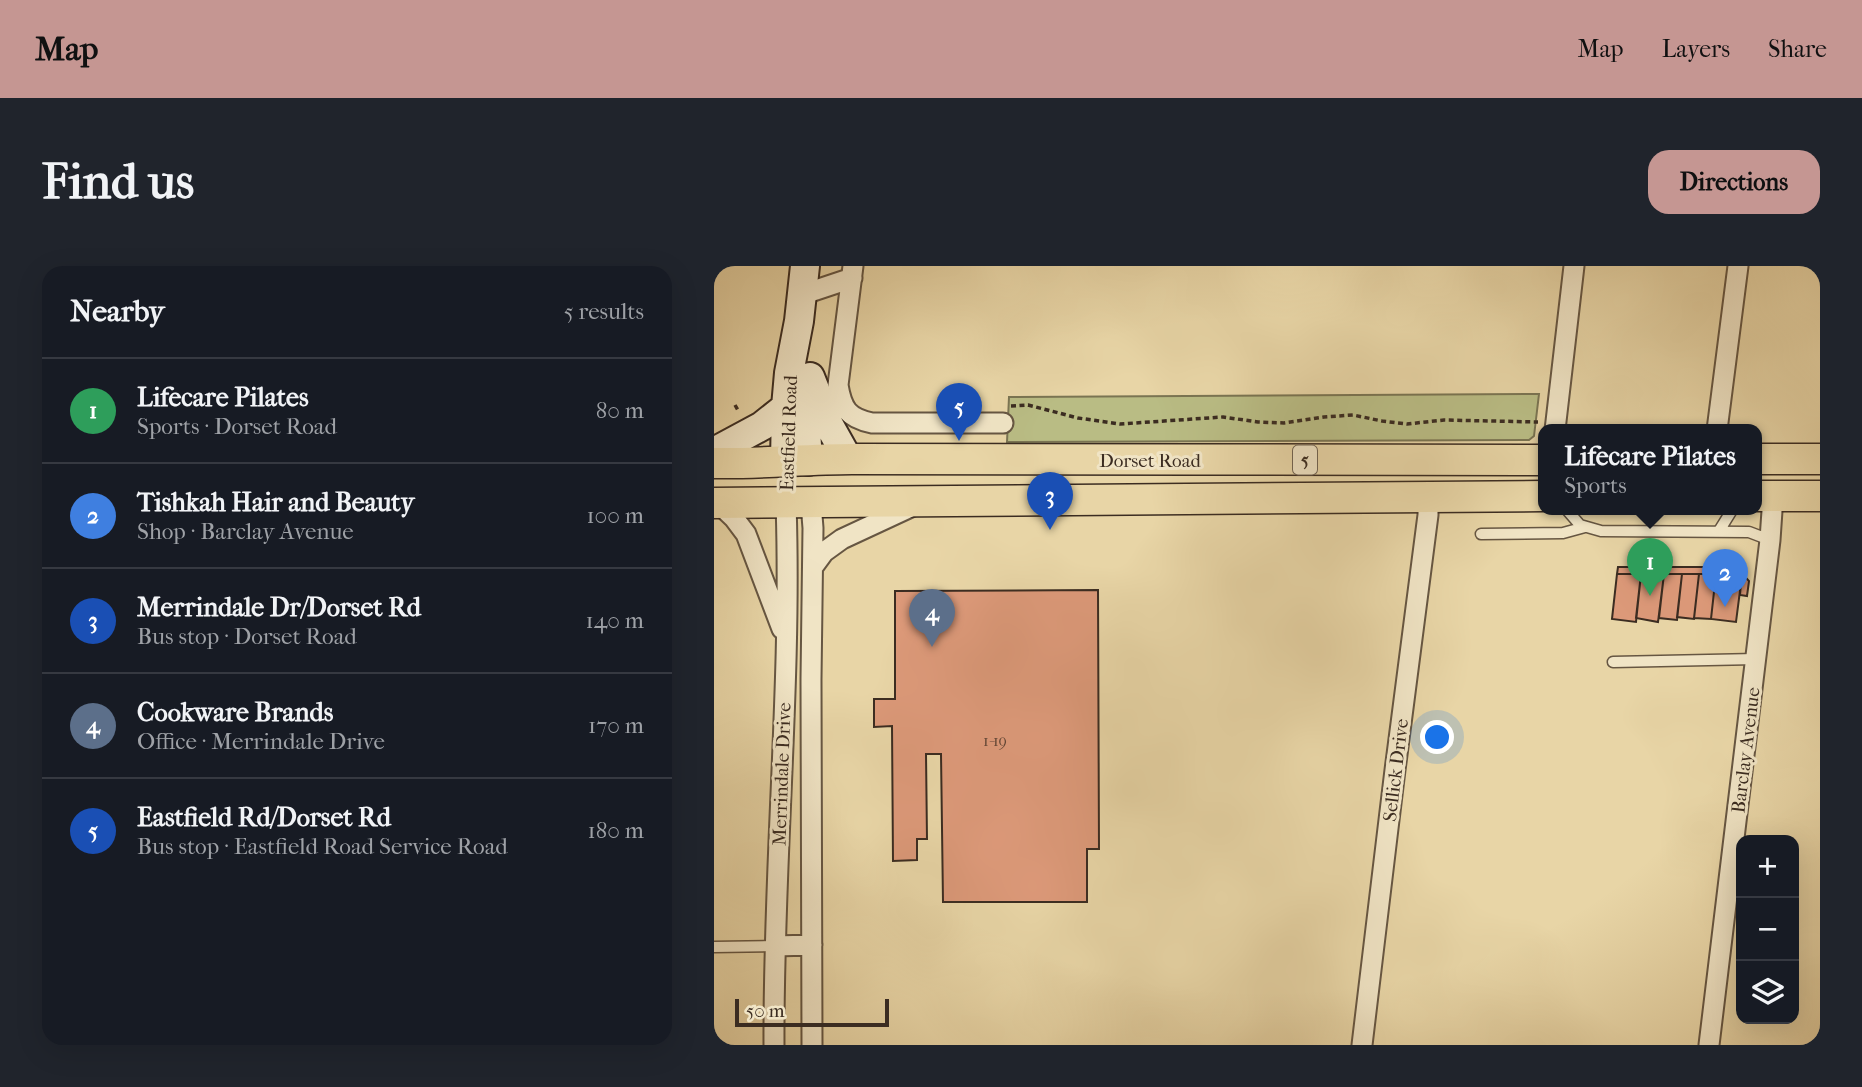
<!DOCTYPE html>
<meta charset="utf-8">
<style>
:root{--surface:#171b24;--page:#20242c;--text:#f1f3f6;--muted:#9ea1a6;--line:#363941;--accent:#c59692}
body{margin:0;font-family:"IM FELL French Canon",serif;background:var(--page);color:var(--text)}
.controls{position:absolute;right:21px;bottom:21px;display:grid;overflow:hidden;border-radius:14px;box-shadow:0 7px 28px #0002}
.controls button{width:63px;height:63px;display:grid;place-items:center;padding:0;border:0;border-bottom:2px solid var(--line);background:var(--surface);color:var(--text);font:35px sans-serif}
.scale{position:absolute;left:21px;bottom:18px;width:154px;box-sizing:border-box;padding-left:7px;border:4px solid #3b2c21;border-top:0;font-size:19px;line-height:24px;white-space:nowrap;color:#3b2c21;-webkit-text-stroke:5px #f0e4c5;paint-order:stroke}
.you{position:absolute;left:724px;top:472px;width:24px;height:24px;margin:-18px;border:5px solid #fff;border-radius:50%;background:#1a73e8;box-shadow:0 0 0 10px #1a73e833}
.badge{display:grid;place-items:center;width:46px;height:46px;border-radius:50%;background:var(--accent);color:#fff;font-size:23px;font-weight:700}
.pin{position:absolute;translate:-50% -58px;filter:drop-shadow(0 2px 4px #0008)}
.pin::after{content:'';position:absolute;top:37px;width:24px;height:21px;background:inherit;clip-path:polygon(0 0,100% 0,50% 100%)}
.popup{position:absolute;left:824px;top:158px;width:224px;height:91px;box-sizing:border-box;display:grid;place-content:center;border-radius:14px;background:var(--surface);filter:drop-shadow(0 2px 5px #0005);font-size:23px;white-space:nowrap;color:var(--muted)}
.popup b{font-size:26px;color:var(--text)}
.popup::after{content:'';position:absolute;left:50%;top:100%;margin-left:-14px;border:14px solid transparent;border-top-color:var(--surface)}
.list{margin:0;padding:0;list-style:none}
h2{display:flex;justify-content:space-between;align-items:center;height:91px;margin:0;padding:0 28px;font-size:30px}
h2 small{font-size:23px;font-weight:400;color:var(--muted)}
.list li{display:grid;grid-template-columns:46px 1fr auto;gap:21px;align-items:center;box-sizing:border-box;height:105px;padding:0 28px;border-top:2px solid var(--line)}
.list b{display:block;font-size:26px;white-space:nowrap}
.list p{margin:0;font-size:23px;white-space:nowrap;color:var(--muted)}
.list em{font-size:23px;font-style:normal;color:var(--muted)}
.icon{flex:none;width:38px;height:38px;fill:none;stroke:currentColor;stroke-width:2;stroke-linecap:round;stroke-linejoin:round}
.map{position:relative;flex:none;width:1106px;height:779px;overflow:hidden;border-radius:21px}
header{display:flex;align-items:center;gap:42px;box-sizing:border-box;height:98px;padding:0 35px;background:var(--accent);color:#111}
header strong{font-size:33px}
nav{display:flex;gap:38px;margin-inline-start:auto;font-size:24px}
.intro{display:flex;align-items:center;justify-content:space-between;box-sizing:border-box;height:168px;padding:0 42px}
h1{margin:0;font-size:49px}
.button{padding:18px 32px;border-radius:21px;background:var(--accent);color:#111;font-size:24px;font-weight:700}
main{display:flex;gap:42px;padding:0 42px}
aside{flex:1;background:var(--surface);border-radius:21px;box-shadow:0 7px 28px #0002}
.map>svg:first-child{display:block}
.green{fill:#b9bc84;stroke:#7a7452;stroke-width:2}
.building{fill:#dc9979;stroke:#3b2c21;stroke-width:2}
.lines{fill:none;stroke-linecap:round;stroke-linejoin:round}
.lane-casing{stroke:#665642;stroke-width:13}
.street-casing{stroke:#665642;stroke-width:23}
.secondary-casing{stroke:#3b2c21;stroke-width:32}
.primary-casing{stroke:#3b2c21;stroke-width:33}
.path{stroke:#3b2c21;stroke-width:3.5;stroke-dasharray:5 3.5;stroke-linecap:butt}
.lane{stroke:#f0e4c5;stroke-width:10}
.street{stroke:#f0e4c5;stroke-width:19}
.secondary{stroke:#f0e4c5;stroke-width:28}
.primary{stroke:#e8d5a6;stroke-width:30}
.labels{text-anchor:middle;stroke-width:6;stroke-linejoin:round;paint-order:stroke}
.number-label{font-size:16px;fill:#634737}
.shield{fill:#f0e4c5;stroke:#716352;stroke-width:2}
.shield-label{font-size:18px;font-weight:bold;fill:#3b2c21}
.street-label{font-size:19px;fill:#3b2c21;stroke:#f0e4c5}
</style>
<header>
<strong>Map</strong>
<nav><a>Map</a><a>Layers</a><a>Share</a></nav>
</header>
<div class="intro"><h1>Find us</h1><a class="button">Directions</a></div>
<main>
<aside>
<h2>Nearby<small>5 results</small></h2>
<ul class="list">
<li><span class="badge" style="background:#2e9e5b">1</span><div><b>Lifecare Pilates</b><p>Sports · Dorset Road</p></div><em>80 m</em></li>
<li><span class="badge" style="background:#3f7fe0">2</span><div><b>Tishkah Hair and Beauty</b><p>Shop · Barclay Avenue</p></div><em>100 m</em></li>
<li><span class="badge" style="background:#1a4fb4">3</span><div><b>Merrindale Dr/Dorset Rd</b><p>Bus stop · Dorset Road</p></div><em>140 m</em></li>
<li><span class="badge" style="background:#5c6f8a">4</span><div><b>Cookware Brands</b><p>Office · Merrindale Drive</p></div><em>170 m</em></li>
<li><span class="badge" style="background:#1a4fb4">5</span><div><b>Eastfield Rd/Dorset Rd</b><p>Bus stop · Eastfield Road Service Road</p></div><em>180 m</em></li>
</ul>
</aside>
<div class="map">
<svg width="1106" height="779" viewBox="0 0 1106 779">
<rect width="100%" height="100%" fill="#e8d5a6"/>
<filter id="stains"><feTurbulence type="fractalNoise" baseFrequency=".00286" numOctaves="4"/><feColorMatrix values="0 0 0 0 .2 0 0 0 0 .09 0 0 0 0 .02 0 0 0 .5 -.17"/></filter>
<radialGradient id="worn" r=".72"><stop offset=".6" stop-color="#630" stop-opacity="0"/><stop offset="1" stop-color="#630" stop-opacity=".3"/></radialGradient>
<!-- green -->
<path class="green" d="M825,128l-5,42 -5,4 -522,2 2,-45z"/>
<!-- building -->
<path class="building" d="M904,301h118l13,14 -2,15 -7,-1 1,-12 -8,-9h-116z
M903,308h24l-5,48 -24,-3z
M927,308h23l-6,48 -22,-4z
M950,308h18l-5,46 -18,-2z
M968,308h17l-5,45 -17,-2z
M985,308h17l-5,45 -17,-1z
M1002,308h17l8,9 -5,39 -25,-3z
M384,324l1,259h-12v53h-144l-2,-148h-15l1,85h-10v21l-24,1 -1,-135 -18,1v-28h21v-108z"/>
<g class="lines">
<defs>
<path id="lane" d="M853,244l13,15 21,6 148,1 21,8
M1005,265l13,-21
M767,268l82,-1 22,-6
M899,396l143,-3
M0,681l61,-1"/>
<path id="street" d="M139,0l-15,119c4,24 10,33 34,38h131
M87,29l51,-17
M841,164l19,-164
M1003,164l21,-164
M4,237l16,15 12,16 36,95
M97,237l2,25 -2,151 1,366
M99,301l11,-15 18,-13 71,-33
M61,680l37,-1
M60,779c-1,-181 18,-362 12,-542
M648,779l33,-275 33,-255v-19
M995,779l61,-505 3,-44"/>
<path id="secondary" d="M96,111l19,48 19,34
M89,117l5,78
M0,186l48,-26 24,-19
M71,196l1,-55 3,-34 10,-52 6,-55"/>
<path id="primary" d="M1043,193h63
M0,197c46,1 92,-4 138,-4 230,0 461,1 691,1
M1043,230h63
M0,237l829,-7"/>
</defs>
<!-- lane casing -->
<use href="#lane" class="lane-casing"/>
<!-- street casing -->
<use href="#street" class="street-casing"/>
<!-- secondary casing -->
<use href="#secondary" class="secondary-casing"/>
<!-- primary casing -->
<use href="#primary" class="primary-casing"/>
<!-- path -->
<path class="path" d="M21,139l4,7
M297,140l17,-1 50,13 42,6 103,-7 35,5 26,1 40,-6 29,-2 29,6 25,3 37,-4 94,2"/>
<!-- lane -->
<use href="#lane" class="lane"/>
<!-- street -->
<use href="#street" class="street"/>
<!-- secondary -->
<use href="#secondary" class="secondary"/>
<!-- primary -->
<use href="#primary" class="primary"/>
</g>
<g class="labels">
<!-- number labels -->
<g class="number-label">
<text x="281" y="480">1-19</text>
</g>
<!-- shield labels -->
<rect class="shield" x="579" y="179.5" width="24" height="29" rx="5"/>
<g class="shield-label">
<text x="591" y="200">5</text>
</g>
<!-- street labels -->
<g class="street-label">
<text transform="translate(74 167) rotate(-88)" y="7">Eastfield Road</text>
<text x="436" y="201">Dorset Road</text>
<text transform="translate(1031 484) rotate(-83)" y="7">Barclay Avenue</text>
<text transform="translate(681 504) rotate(-83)" y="7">Sellick Drive</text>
<text transform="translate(67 508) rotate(-88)" y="7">Merrindale Drive</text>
</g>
</g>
<rect width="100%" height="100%" filter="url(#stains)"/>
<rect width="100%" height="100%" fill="url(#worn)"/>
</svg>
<div class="controls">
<button>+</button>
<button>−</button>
<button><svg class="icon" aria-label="layers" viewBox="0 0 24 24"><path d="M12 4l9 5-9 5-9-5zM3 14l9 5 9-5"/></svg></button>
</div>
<div class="scale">50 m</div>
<div class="you"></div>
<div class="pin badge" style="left:936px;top:330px;background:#2e9e5b">1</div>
<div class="popup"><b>Lifecare Pilates</b>Sports</div>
<div class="pin badge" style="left:1011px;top:341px;background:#3f7fe0">2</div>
<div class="pin badge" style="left:336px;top:264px;background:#1a4fb4">3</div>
<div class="pin badge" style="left:218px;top:381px;background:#5c6f8a">4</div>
<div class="pin badge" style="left:245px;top:175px;background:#1a4fb4">5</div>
</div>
</main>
